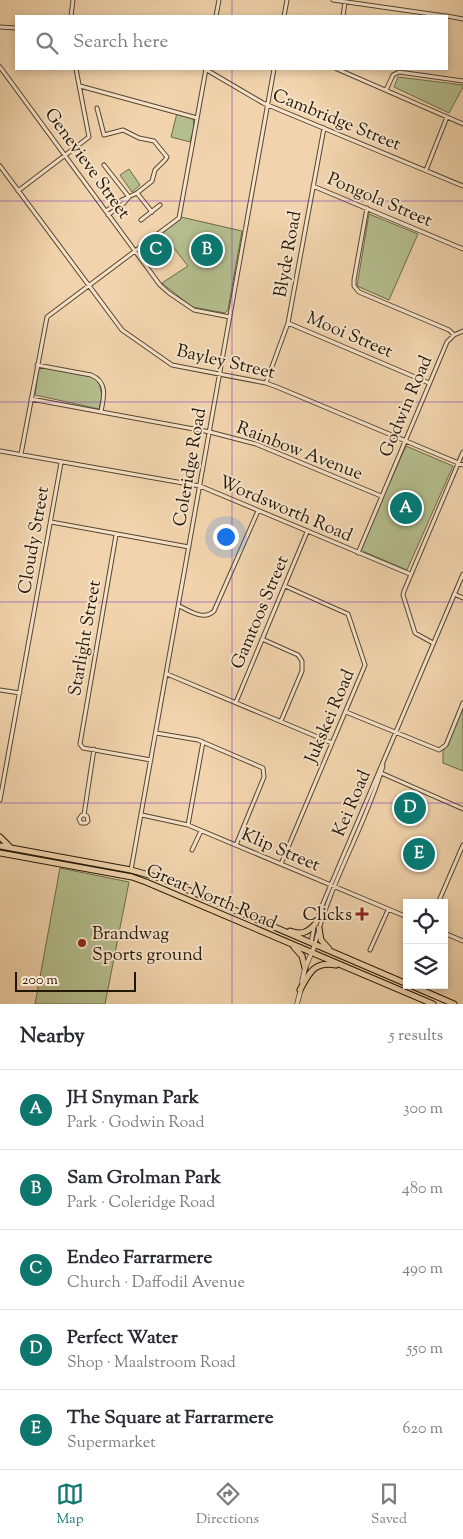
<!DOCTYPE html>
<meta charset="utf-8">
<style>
:root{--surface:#fff;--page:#f2f2f3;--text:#2b2b33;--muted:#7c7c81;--line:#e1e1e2;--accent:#0f766e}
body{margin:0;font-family:"Sorts Mill Goudy",serif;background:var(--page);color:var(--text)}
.controls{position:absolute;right:15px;bottom:15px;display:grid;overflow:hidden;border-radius:0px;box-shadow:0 2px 8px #0003}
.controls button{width:45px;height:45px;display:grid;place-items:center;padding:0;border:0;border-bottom:1px solid var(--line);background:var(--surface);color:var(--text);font:25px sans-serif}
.scale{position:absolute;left:15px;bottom:12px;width:121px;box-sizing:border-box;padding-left:5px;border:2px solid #231706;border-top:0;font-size:14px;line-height:18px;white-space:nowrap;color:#231706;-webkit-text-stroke:4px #f6e3ca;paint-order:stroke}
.you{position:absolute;left:225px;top:536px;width:18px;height:18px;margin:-12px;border:4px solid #fff;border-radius:50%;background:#1a73e8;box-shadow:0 0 0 8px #1a73e833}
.badge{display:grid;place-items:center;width:32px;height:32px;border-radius:50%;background:var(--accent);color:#fff;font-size:16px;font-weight:700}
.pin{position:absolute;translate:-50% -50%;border:2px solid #fff;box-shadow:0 1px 5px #0006}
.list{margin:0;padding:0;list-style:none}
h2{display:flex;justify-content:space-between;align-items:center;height:65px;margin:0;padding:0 20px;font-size:21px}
h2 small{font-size:16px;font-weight:400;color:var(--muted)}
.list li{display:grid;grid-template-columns:32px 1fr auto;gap:15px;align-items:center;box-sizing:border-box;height:80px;padding:0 20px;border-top:1px solid var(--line)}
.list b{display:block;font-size:19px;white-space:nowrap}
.list p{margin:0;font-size:16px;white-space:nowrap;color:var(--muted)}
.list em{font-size:16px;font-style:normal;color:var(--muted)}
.icon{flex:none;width:28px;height:28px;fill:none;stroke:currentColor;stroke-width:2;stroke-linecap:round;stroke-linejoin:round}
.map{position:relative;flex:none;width:463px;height:1004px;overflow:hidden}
.search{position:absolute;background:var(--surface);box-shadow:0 2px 8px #0003;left:15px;right:15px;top:15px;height:55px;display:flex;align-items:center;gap:12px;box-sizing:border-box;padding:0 18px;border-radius:0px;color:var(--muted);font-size:19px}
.sheet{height:465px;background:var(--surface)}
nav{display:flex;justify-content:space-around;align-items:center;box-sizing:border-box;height:70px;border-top:1px solid var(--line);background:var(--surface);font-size:14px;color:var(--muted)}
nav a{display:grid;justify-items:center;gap:2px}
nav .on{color:var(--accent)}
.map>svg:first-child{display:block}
.green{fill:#b4be8e;stroke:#6c6a4a}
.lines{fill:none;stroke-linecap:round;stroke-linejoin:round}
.minor-casing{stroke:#564630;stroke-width:5}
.tertiary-casing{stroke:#564630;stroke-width:5.5}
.primary-casing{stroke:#231706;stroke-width:7}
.minor{stroke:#f6e3ca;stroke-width:3}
.tertiary{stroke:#f6e3ca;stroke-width:4}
.primary{stroke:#f1d4ad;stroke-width:5}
.grid{fill:none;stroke:#7b2cbf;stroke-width:1;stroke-opacity:0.55}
.poi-dot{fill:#8f2418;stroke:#f6e3ca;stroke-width:2}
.labels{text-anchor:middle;stroke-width:4;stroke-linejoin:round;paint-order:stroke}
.street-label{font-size:18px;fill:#231706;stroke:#f6e3ca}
.poi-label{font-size:18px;fill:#231706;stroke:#f6e3ca;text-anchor:end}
</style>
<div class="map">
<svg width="463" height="1004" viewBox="0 0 463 1004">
<rect width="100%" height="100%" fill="#f1d4ad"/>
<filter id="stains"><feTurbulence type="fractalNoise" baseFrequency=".004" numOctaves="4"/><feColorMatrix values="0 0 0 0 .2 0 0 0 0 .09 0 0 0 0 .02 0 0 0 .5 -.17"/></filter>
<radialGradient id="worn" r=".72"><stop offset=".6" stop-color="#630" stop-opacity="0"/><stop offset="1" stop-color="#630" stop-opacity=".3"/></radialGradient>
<!-- green -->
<path class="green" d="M398,77l65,8v2l-14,26 -55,-26z
M177,113l15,4c4,8 0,16 -2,25l-19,-5z
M129,169l11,16 -8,7 -12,-17z
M369,214l49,20 -29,66 -32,-14z
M181,217l61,14 -14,79 -3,3 -33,-6 -30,-24 26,-17 -26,-33z
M39,366l51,9 9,7 3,14 -3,13 -64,-14z
M406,446l47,20 -46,104 -47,-20z
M463,706v65l-20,-8v-11z
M60,868l69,14 -24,122h-70z"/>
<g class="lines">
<defs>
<path id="minor" d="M333,0l112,16
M71,16l2,-16
M216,16l3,-16
M284,16l3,-16
M343,16l2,-14
M447,16l16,3
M0,27l16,1
M0,67l160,218 9,8 25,17 36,7
M205,69l58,34 200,83
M337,69l126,55
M80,86l117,32
M386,90l7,-15 6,-3 64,9
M97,108l7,27 19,-5 16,8 15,3 13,16 -2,3 -10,10 -3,11 -15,12 -15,7 -16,11
M104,165l25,32
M0,166l122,164 50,35 94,18 11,4 186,78
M426,170l21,-53
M313,186l150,63
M18,191l71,-54 -13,-68
M137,193l15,19
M367,208l-13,72v6l5,6 90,38 5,5
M108,215l16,-12 5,-6
M141,220l19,-15
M288,323l141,60
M37,365l54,10c17,7 13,22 10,36
M266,383l22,-60 36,-195
M31,399l179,33 46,12 125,52
M0,451l200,35 210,88
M21,454l26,-137 132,-99 27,-149
M51,522l138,25
M116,535l-36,209 3,4 68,12
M358,553l89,-211 7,-7 9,-4
M454,594l9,4
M179,606c11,5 25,15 35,5l44,-100
M262,639l36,16 4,6v10l-21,50
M433,643l-18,-10 -12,-38 1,-4 59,-139
M167,674l165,69
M0,690l20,3
M236,702l71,-170
M346,712l93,38 7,-5 17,-42
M156,733l42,7 65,28 1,9 -28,68
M381,773l82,36
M0,800l61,-337
M84,815h-2l-3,4 2,4h5l2,-2 -1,-5 -3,-1 10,-66
M142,815l46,10 219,92
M188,825l15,-83
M192,850l9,-19
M281,864l84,-199 -17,-51 -63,-28
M131,870l143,-801
M438,903l25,-58
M444,933l19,8
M311,943l3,-16 10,-26 139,-327
M315,944c15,-62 50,-117 68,-178
M370,950l18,-40"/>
<path id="tertiary" d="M302,982l3,-14 10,-23
M297,1004l4,-15"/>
<path id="primary" d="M0,837l10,10
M0,846l131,24 29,8 247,106
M0,853l132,24 14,5 287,122
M319,928l2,12 8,9
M290,931c11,4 18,2 26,-8
M294,947l8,9 3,12
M410,985l44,19
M300,990c9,-17 14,-29 36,-25"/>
</defs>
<!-- minor casing -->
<use href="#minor" class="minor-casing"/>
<!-- tertiary casing -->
<use href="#tertiary" class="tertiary-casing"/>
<!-- primary casing -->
<use href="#primary" class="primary-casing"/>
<!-- minor -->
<use href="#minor" class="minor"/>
<!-- tertiary -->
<use href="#tertiary" class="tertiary"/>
<!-- primary -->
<use href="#primary" class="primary"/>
</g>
<!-- grid -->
<path class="grid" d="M232,0v16M232,69v935M0,201h463M0,402h463M0,602h463M0,803h463"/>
<!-- markers -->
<g class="poi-dot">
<path d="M359.5 906.5h5v5h5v5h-5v5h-5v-5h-5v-5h5z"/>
<circle cx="82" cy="943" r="5"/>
</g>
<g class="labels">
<!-- street labels -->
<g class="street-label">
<text transform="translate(337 119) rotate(22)" y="6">Cambridge Street</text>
<text transform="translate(88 163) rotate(54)" y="6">Genevieve Street</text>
<text transform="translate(380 199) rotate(23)" y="6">Pongola Street</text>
<text transform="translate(287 254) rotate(-80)" y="6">Blyde Road</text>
<text transform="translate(350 334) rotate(23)" y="6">Mooi Street</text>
<text transform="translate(226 361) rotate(13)" y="6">Bayley Street</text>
<text transform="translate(405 406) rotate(-67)" y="6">Godwin Road</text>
<text transform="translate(300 450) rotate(21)" y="6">Rainbow Avenue</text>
<text transform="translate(189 467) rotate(-80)" y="6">Coleridge Road</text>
<text transform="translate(286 508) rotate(23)" y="6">Wordsworth Road</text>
<text transform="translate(33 540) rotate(-80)" y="6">Cloudy Street</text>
<text transform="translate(259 612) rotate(-67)" y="6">Gamtoos Street</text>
<text transform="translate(84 638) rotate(-80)" y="6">Starlight Street</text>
<text transform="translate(329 716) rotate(-67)" y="6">Jukskei Road</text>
<text transform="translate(351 803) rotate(-67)" y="6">Kei Road</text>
<text transform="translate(281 849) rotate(23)" y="6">Klip Street</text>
<text transform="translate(212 896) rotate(23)" y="6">Great North Road</text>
</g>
<!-- poi labels -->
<g class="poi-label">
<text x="352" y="920">Clicks</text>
<text x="92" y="939" text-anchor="start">Brandwag<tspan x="92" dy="21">Sports ground</tspan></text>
</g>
</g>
<rect width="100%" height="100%" filter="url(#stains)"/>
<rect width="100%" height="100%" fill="url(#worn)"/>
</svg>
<div class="controls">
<button><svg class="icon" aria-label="locate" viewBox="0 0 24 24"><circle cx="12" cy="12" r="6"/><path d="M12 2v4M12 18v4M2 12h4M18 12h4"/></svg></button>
<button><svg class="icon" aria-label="layers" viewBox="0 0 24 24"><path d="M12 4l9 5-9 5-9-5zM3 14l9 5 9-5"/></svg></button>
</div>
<div class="scale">200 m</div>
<div class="you"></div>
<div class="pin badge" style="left:406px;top:508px">A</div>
<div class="pin badge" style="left:207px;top:250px">B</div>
<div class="pin badge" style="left:156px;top:250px">C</div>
<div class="pin badge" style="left:410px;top:808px">D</div>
<div class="pin badge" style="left:419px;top:854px">E</div>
<div class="search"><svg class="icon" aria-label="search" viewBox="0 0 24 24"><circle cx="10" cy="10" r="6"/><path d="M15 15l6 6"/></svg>Search here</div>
</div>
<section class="sheet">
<h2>Nearby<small>5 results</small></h2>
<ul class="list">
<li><span class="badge">A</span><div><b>JH Snyman Park</b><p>Park · Godwin Road</p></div><em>300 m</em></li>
<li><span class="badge">B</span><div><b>Sam Grolman Park</b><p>Park · Coleridge Road</p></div><em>480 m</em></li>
<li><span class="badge">C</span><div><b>Endeo Farrarmere</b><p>Church · Daffodil Avenue</p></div><em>490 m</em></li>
<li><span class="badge">D</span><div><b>Perfect Water</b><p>Shop · Maalstroom Road</p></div><em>550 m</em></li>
<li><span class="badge">E</span><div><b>The Square at Farrarmere</b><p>Supermarket</p></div><em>620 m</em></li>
</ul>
</section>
<nav>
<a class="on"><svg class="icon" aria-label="map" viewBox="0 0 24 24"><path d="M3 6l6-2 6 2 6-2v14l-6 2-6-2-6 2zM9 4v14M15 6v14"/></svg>Map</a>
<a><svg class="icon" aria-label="directions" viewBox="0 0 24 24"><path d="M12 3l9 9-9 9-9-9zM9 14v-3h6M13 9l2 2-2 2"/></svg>Directions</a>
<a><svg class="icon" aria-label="saved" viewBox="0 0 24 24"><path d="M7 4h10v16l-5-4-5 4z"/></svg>Saved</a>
</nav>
